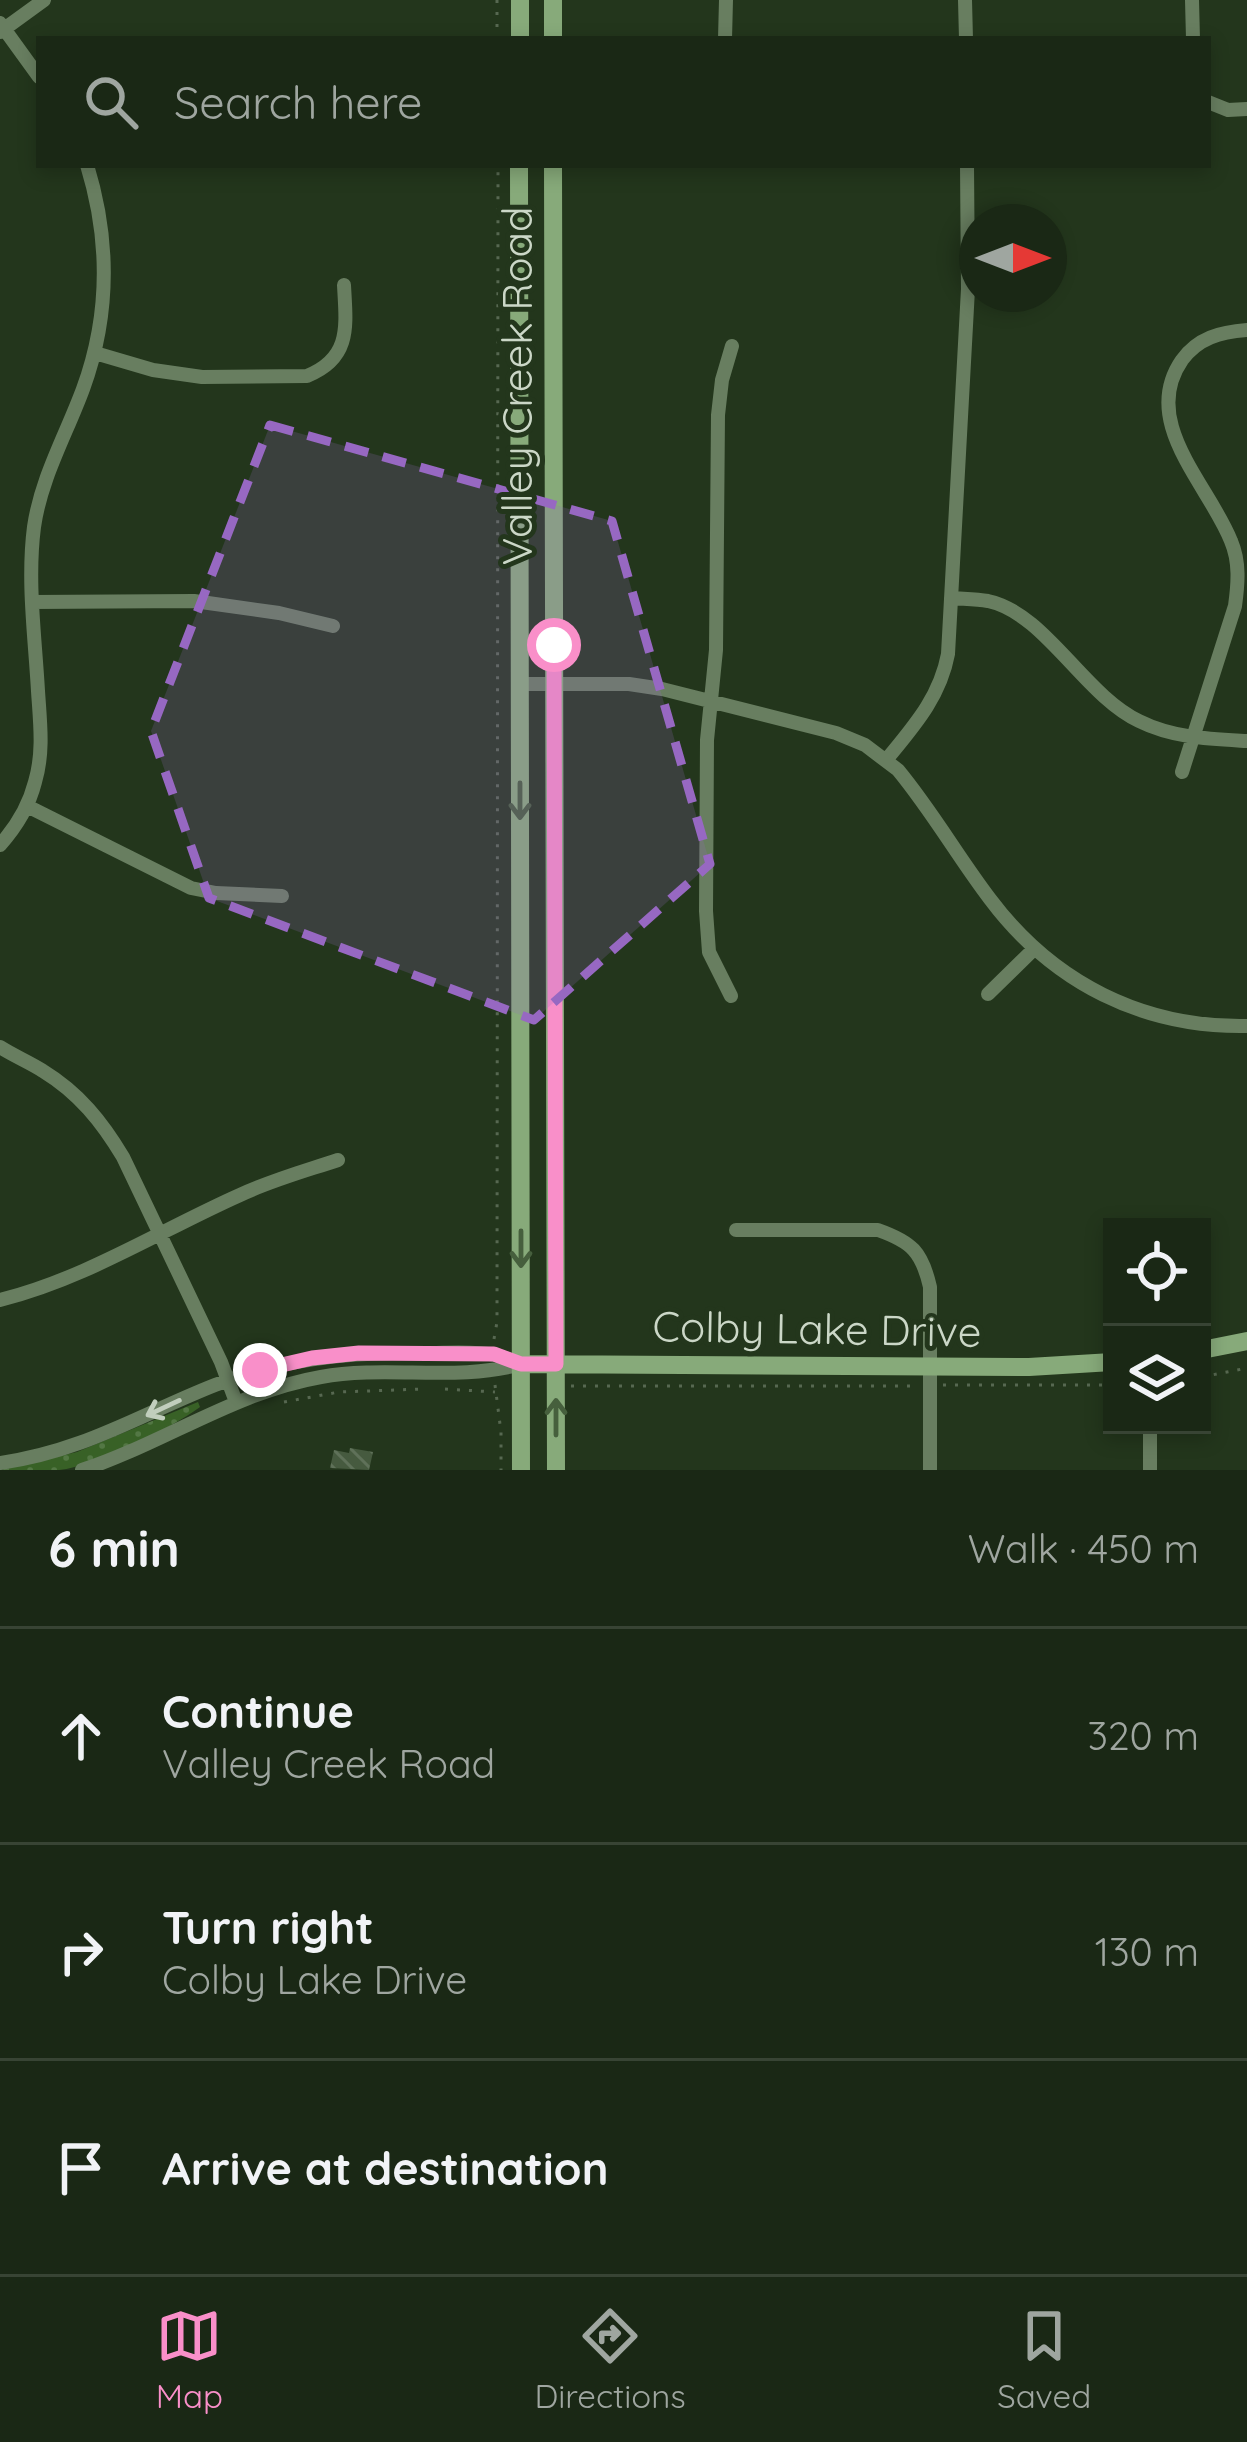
<!DOCTYPE html>
<meta charset="utf-8">
<style>
:root{--surface:#1a2815;--page:#23301e;--text:#f1f3f6;--muted:#9fa6a0;--line:#384434;--accent:#f98fc9}
body{margin:0;font-family:Quicksand,sans-serif;background:var(--page);color:var(--text)}
.controls{position:absolute;right:36px;bottom:36px;display:grid;overflow:hidden;border-radius:0px;box-shadow:0 6px 18px #0003}
.controls button{width:108px;height:108px;display:grid;place-items:center;padding:0;border:0;border-bottom:3px solid var(--line);background:var(--surface);color:var(--text);font:60px sans-serif}
.compass{position:absolute;left:959px;top:204px;width:108px;height:108px;border-radius:50%;background:var(--surface);box-shadow:0 6px 18px #0003;rotate:90deg}
.stop{position:absolute;width:36px;height:36px;margin:-27px;border:9px solid #f98fc9;border-radius:50%;background:#fff}
.stop.end{background:#f98fc9;border-color:#fff;box-shadow:0 3px 12px #0008}
.list{margin:0;padding:0;list-style:none}
h2{display:flex;justify-content:space-between;align-items:center;height:156px;margin:0;padding:0 48px;font-size:51px}
h2 small{font-size:39px;font-weight:400;color:var(--muted)}
.list li{display:grid;grid-template-columns:78px 1fr auto;gap:36px;align-items:center;box-sizing:border-box;height:216px;padding:0 48px;border-top:3px solid var(--line)}
.list b{display:block;font-size:45px;white-space:nowrap}
.list p{margin:0;font-size:39px;white-space:nowrap;color:var(--muted)}
.list em{font-size:39px;font-style:normal;color:var(--muted)}
.icon{flex:none;width:66px;height:66px;fill:none;stroke:currentColor;stroke-width:2;stroke-linecap:round;stroke-linejoin:round}
.map{position:relative;flex:none;width:1247px;height:1470px;overflow:hidden}
.search{position:absolute;background:var(--surface);box-shadow:0 6px 18px #0003;left:36px;right:36px;top:36px;height:132px;display:flex;align-items:center;gap:30px;box-sizing:border-box;padding:0 42px;border-radius:0px;color:var(--muted);font-size:45px}
.sheet{height:804px;background:var(--surface)}
nav{display:flex;justify-content:space-around;align-items:center;box-sizing:border-box;height:168px;border-top:3px solid var(--line);background:var(--surface);font-size:33px;color:var(--muted)}
nav a{display:grid;justify-items:center;gap:6px}
nav .on{color:var(--accent)}
.map>svg:first-child{display:block}
.grass{fill:url(#grass-dots)}
.building{fill:url(#building-back-hatch)}
.lines{fill:none;stroke-linecap:round;stroke-linejoin:round}
.path{stroke:#576851;stroke-width:3;stroke-dasharray:3 9;stroke-linecap:butt}
.street{stroke:#687e60;stroke-width:14}
.secondary{stroke:#87aa7a;stroke-width:18}
.oneway{stroke:#465f3d}
.oneway2{stroke:#c1cebd}
.route{stroke:#f98fc9;stroke-width:15}
.marked{fill:#9768c2;fill-opacity:0.2;stroke:#9768c2;stroke-width:9;stroke-dasharray:24 15;stroke-linejoin:round}
.labels{text-anchor:middle;stroke-width:10;stroke-linejoin:round;paint-order:stroke}
.street-label{font-size:42px;fill:#cbd7c7;stroke:#23361c}
</style>
<div class="map">
<svg width="1247" height="1470" viewBox="0 0 1247 1470">
<defs>
<pattern id="grass-dots" width="8" height="8" patternUnits="userSpaceOnUse" patternTransform="scale(3)"><rect width="8" height="8" fill="#386126"/><path d="M2 2h.1M6 6h.1" fill="none" stroke="#537744" stroke-width="1.8" stroke-linecap="round"/></pattern>
<pattern id="building-back-hatch" width="6" height="6" patternUnits="userSpaceOnUse" patternTransform="scale(3)"><rect width="6" height="6" fill="#465a3f"/><path d="M-1 5l2 2M0 0l6 6M5-1l2 2" fill="none" stroke="#5f7159"/></pattern>
</defs>
<rect width="100%" height="100%" fill="#23361c"/>
<!-- grass -->
<path class="grass" d="M198,1402l2,5c-32,23 -103,59 -141,63 -19,0 -40,0 -59,0l77,-18z"/>
<!-- building -->
<path class="building" d="M350,1448l23,4 -4,18 -39,-2 4,-18 15,3z"/>
<g class="lines">
<!-- path -->
<path class="path" d="M497,0v39
M494,1339l3,-17 1,-1157
M1202,1377l45,-9
M495,1385l6,47v38
M943,1385h169
M571,1386h344
M445,1389l50,3
M284,1402l55,-10 84,-3"/>
<!-- street -->
<path class="street" d="M965,0l1,39
M1192,0l1,39
M0,23l39,54
M0,32l44,-32
M725,39l1,-39
M1208,102l20,8 19,-1
M95,353l58,17 49,7 105,-1c45,-18 39,-51 37,-91
M951,598c12,1 25,1 37,3 57,12 96,94 151,120 34,17 71,18 108,20
M32,602l162,-1 85,12 54,13
M520,684h109l33,5 174,44 29,12 33,25c34,41 60,87 92,129 63,84 153,129 257,127
M887,759c27,-33 53,-62 61,-105l20,-365 -1,-124
M1182,772l53,-166c3,-22 5,-44 -4,-65 -22,-56 -92,-119 -49,-181 16,-22 38,-28 65,-30
M27,806l164,82 25,5 66,3
M0,845c16,-18 29,-39 35,-63 9,-30 5,-60 3,-91 -3,-54 -11,-110 -4,-164 7,-49 32,-92 49,-138 27,-74 27,-149 4,-224
M988,994l46,-45
M731,996l-22,-44 -3,-41 1,-171 9,-90 2,-235 4,-35 10,-34
M0,1047c14,9 29,15 43,24 36,22 59,51 80,86l98,205 15,40
M736,1230h142c34,12 44,22 52,57v183
M0,1300c85,-21 161,-70 240,-105 32,-15 65,-24 98,-35
M1150,1425v45
M0,1463c84,-12 139,-48 215,-78 65,-25 129,-33 198,-32 26,1 57,-3 82,2 9,2 18,6 26,9
M82,1470c82,-27 153,-78 239,-93 66,-12 136,5 200,-13"/>
<!-- secondary -->
<path class="secondary" d="M520,39v-39
M553,39v-39
M519,165l2,1305
M553,165l3,1305
M1202,1350l45,-9
M521,1364l508,3 83,-5"/>
</g>
<!-- one-way arrows -->
<defs><path id="oneway-shaft" d="M-6 0H5M1.5-3L5.5 0L1.5 3" fill="none" stroke-width="1.6" stroke-linecap="round" stroke-linejoin="round" transform="scale(3)"/></defs>
<g class="oneway">
<use href="#oneway-shaft" transform="translate(520 801) rotate(90)"/>
<use href="#oneway-shaft" transform="translate(521 1249) rotate(90)"/>
<use href="#oneway-shaft" transform="translate(556 1417) rotate(-90)"/>
</g>
<use class="oneway2" href="#oneway-shaft" transform="translate(163 1408) rotate(155)"/>
<g class="lines">
<!-- route -->
<path class="route" d="M260,1370l52,-12 47,-5 135,1 27,10h35l-2,-719"/>
</g>
<!-- marked area -->
<path class="marked" d="M270,425l342,96 98,343 -176,156 -325,-122 -58,-167z"/>
<g class="labels">
<!-- street labels -->
<g class="street-label">
<text transform="translate(517 386) rotate(-90)" y="15">Valley Creek Road</text>
<text transform="translate(817 1329) rotate(1)" y="15">Colby Lake Drive</text>
</g>
</g>
</svg>
<div class="controls">
<button><svg class="icon" aria-label="locate" viewBox="0 0 24 24"><circle cx="12" cy="12" r="6"/><path d="M12 2v4M12 18v4M2 12h4M18 12h4"/></svg></button>
<button><svg class="icon" aria-label="layers" viewBox="0 0 24 24"><path d="M12 4l9 5-9 5-9-5zM3 14l9 5 9-5"/></svg></button>
</div>
<svg class="compass" viewBox="-18 -18 36 36"><path d="M0-13l5 13h-10z" fill="#e53935"/><path d="M0 13l5-13h-10z" fill="#9fa6a0"/></svg>
<div class="stop" style="left:554px;top:645px"></div>
<div class="stop end" style="left:260px;top:1370px"></div>
<div class="search"><svg class="icon" aria-label="search" viewBox="0 0 24 24"><circle cx="10" cy="10" r="6"/><path d="M15 15l6 6"/></svg>Search here</div>
</div>
<section class="sheet">
<h2>6 min<small>Walk · 450 m</small></h2>
<ul class="list">
<li><svg class="icon" aria-label="ahead" viewBox="0 0 24 24"><path d="M12 20V5M6 11l6-6 6 6"/></svg><div><b>Continue</b><p>Valley Creek Road</p></div><em>320 m</em></li>
<li><svg class="icon" aria-label="right" viewBox="0 0 24 24"><path d="M7 20v-9h11M14 6l5 5-5 5"/></svg><div><b>Turn right</b><p>Colby Lake Drive</p></div><em>130 m</em></li>
<li><svg class="icon" aria-label="arrive" viewBox="0 0 24 24"><path d="M6 21V4h12l-3 4 3 4H6"/></svg><div><b>Arrive at destination</b></div></li>
</ul>
</section>
<nav>
<a class="on"><svg class="icon" aria-label="map" viewBox="0 0 24 24"><path d="M3 6l6-2 6 2 6-2v14l-6 2-6-2-6 2zM9 4v14M15 6v14"/></svg>Map</a>
<a><svg class="icon" aria-label="directions" viewBox="0 0 24 24"><path d="M12 3l9 9-9 9-9-9zM9 14v-3h6M13 9l2 2-2 2"/></svg>Directions</a>
<a><svg class="icon" aria-label="saved" viewBox="0 0 24 24"><path d="M7 4h10v16l-5-4-5 4z"/></svg>Saved</a>
</nav>
